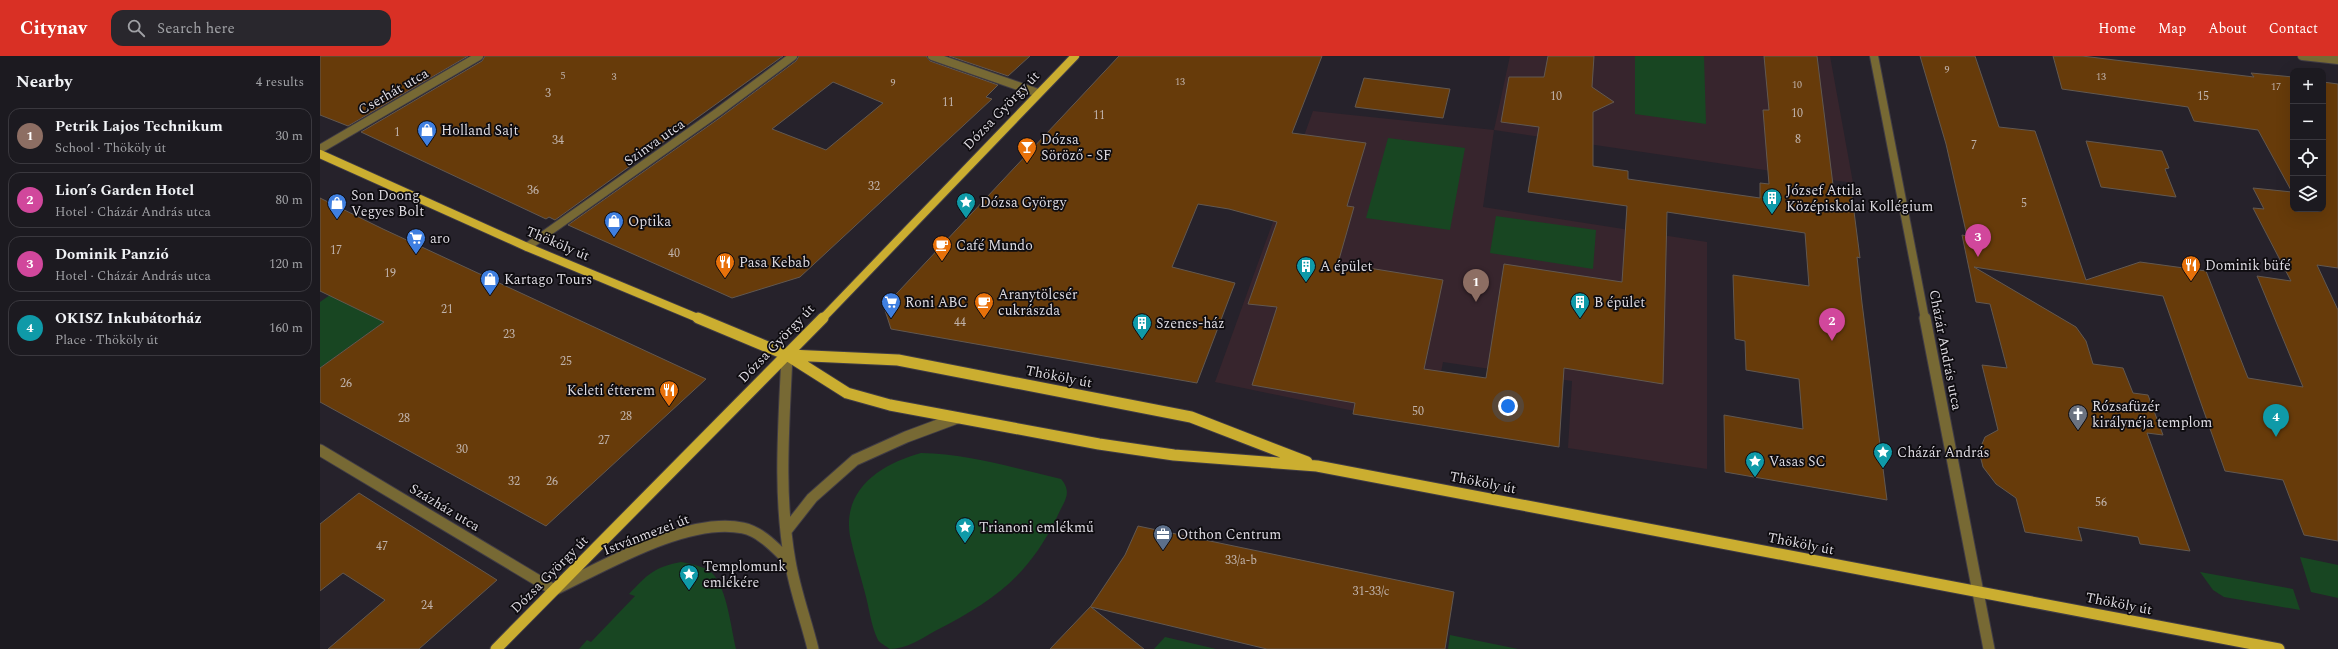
<!DOCTYPE html>
<meta charset="utf-8">
<style>
:root{--surface:#1c1a20;--page:#29272d;--text:#f1f3f6;--muted:#a0a1a5;--line:#3a383e;--accent:#d93025}
body{margin:0;font-family:Spectral,serif;background:var(--page);color:var(--text)}
.controls{position:absolute;right:12px;top:12px;display:grid;overflow:hidden;border-radius:8px;box-shadow:0 4px 16px #0002}
.controls button{width:36px;height:36px;display:grid;place-items:center;padding:0;border:0;border-bottom:1px solid var(--line);background:var(--surface);color:var(--text);font:20px sans-serif}
.you{position:absolute;left:1188px;top:350px;width:14px;height:14px;margin:-10px;border:3px solid #fff;border-radius:50%;background:#1a73e8;box-shadow:0 0 0 6px #1a73e833}
.badge{display:grid;place-items:center;width:26px;height:26px;border-radius:50%;background:var(--accent);color:#fff;font-size:13px;font-weight:700}
.pin{position:absolute;translate:-50% -33px;filter:drop-shadow(0 1px 2px #0008)}
.pin::after{content:'';position:absolute;top:21px;width:14px;height:12px;background:inherit;clip-path:polygon(0 0,100% 0,50% 100%)}
.list{margin:0;padding:0;list-style:none}
h2{display:flex;justify-content:space-between;align-items:center;height:52px;margin:0;padding:0 16px;font-size:17px}
h2 small{font-size:13px;font-weight:400;color:var(--muted)}
.list li{display:grid;grid-template-columns:26px 1fr auto;gap:12px;align-items:center;box-sizing:border-box;height:56px;margin:0 8px 8px;padding:0 8px;border:1px solid var(--line);border-radius:12px}
.list b{display:block;font-size:15px;white-space:nowrap}
.list p{margin:0;font-size:13px;white-space:nowrap;color:var(--muted)}
.list em{font-size:13px;font-style:normal;color:var(--muted)}
.icon{flex:none;width:22px;height:22px;fill:none;stroke:currentColor;stroke-width:2;stroke-linecap:round;stroke-linejoin:round}
.map{position:relative;flex:none;width:2018px;height:593px;overflow:hidden}
header{display:flex;align-items:center;gap:24px;box-sizing:border-box;height:56px;padding:0 20px;background:var(--accent);color:#fff}
header strong{font-size:19px}
nav{display:flex;gap:22px;margin-inline-start:auto;font-size:14px}
.search{width:280px;height:36px;background:var(--page);display:flex;align-items:center;gap:10px;box-sizing:border-box;padding:0 14px;border-radius:12px;color:var(--muted);font-size:15px}
main{display:flex}
aside{flex:1;background:var(--surface)}
.map>svg:first-child{display:block}
.commercial{fill:#37252d}
.green{fill:#184622}
.building{fill:#673b0a;stroke:#625850;fill-rule:evenodd}
.lines{fill:none;stroke-linecap:round;stroke-linejoin:round}
.minor-far1-casing{stroke:#403c45;stroke-width:10}
.minor-casing{stroke:#403c45;stroke-width:13}
.major-far1-casing{stroke:#403c45;stroke-width:10}
.major-casing{stroke:#403c45;stroke-width:13}
.minor-far1{stroke:#776934;stroke-width:8}
.minor{stroke:#776934;stroke-width:11}
.major-far1{stroke:#cbae30;stroke-width:8}
.major{stroke:#cbae30;stroke-width:11}
.labels{text-anchor:middle;stroke-width:3.5;stroke-linejoin:round;paint-order:stroke}
.far-number-label{font-size:10px;fill:#c0b3ac}
.number-label{font-size:12px;fill:#c0b3ac}
.street-label{font-size:14px;fill:#dedbe2;stroke:#0e0c10}
.poi-label{font-size:14px;fill:#dedbe2;stroke:#0e0c10;text-anchor:start}
</style>
<header>
<strong>Citynav</strong>
<div class="search"><svg class="icon" aria-label="search" viewBox="0 0 24 24"><circle cx="10" cy="10" r="6"/><path d="M15 15l6 6"/></svg>Search here</div>
<nav><a>Home</a><a>Map</a><a>About</a><a>Contact</a></nav>
</header>
<main>
<aside>
<h2>Nearby<small>4 results</small></h2>
<ul class="list">
<li><span class="badge" style="background:#8d6e63">1</span><div><b>Petrik Lajos Technikum</b><p>School · Thököly út</p></div><em>30 m</em></li>
<li><span class="badge" style="background:#d1479c">2</span><div><b>Lion’s Garden Hotel</b><p>Hotel · Cházár András utca</p></div><em>80 m</em></li>
<li><span class="badge" style="background:#d1479c">3</span><div><b>Dominik Panzió</b><p>Hotel · Cházár András utca</p></div><em>120 m</em></li>
<li><span class="badge" style="background:#0f9aa8">4</span><div><b>OKISZ Inkubátorház</b><p>Place · Thököly út</p></div><em>160 m</em></li>
</ul>
</aside>
<div class="map">
<svg width="2018" height="593" viewBox="0 0 2018 593">
<rect width="100%" height="100%" fill="#26222b"/>
<!-- commercial -->
<path class="commercial" d="M1190,0h320l23,127 -359,-53 -11,77 224,35v227l-139,-21 4,-67 -129,-19 -12,65 -216,-45 98,-271 181,19z"/>
<!-- green -->
<path class="green" d="M1315,0h69l2,68 -71,-10z
M1068,82l77,10 -15,82 -84,-12z
M1176,160l100,14 -3,39 -103,-16z
M10,239l54,27 -64,46v-66z
M601,397c47,1 94,15 140,26 12,14 3,22 -4,38 -29,60 -64,84 -122,114 -14,8 -29,18 -45,18 -4,-3 -10,-6 -12,-9 -7,-14 -9,-33 -13,-47 -5,-19 -11,-38 -15,-57 -8,-47 31,-72 71,-83z
M1980,501l38,8v33l-27,-6z
M361,506c10,2 23,4 31,11 15,15 19,55 24,76h-157l8,-9 4,2 44,-46 -6,-2c18,-19 25,-27 52,-32z
M1880,516l93,17 7,21 -76,-13 -11,-7z
M1130,579l68,14h-70z
M845,581l51,12h-62z"/>
<!-- building -->
<path class="building" d="M0,0h148l-120,70 -28,-11z
M165,0h298l-228,164 -6,-3 -3,2 -185,-87 121,-71z
M479,0h127l4,5 68,24 -12,12 6,2 -192,178 -68,21 -164,-73 153,-108 75,-56zM513,26l50,21 -57,47 -54,-21z
M629,0h81l-22,20z
M799,0h203l-30,77 74,10 -19,63 7,1 -16,56 105,17 -19,89 62,9 18,-114 118,18 5,-76 -99,-14 11,-65 -38,-5 8,-45h35l4,-21h46l-2,31 22,15 -21,10v54l35,5v8l132,19v-15l9,1 -6,-74h6l-5,-54h53l17,137 18,3 8,62 -3,-1 5,46 25,197 -162,-28 -1,-57 79,14 -4,-50 -53,-9 -1,-29 -10,-2 -2,-64 76,11 -4,-53 -138,-21 -4,172 -99,-16 -5,79 -206,-33 2,-11 -103,-18 25,-78 -29,-3 29,-82 -48,-13 -31,-5 -26,63 63,16 -38,100 -306,-54 -7,-22z
M1600,0h55l24,71 36,4 51,149 54,-18 66,9 42,107 55,9 -46,-111 34,5 -38,-73 11,1 -11,-21 39,4 -34,-62 -64,-9 -6,-14 -126,-18 -9,-33h29l172,21 -3,-4 42,4v132h30v-127l15,2v184l-21,-3 21,45v231l-34,-6 -21,-55 -58,-9 -62,-175 -189,-29 102,60 10,14 7,23 30,4 10,25 15,2 15,40 -16,-2 43,118 -50,-7 -2,-7 -60,-10 4,14 -57,-9 -9,-34 -20,-14 -13,-17 -4,-16 6,-14 13,-7 -16,-65 25,3 -17,-64 -14,-2 -14,-67 5,1 -21,-92z
M1044,22l86,11 -7,29 -88,-11z
M1766,85l76,10 7,17 -4,1 11,28 -75,-10z
M0,142l63,31 323,150 -160,147 -226,-124v-34l64,-46 -64,-31z
M39,437l138,87 -78,69h-91l57,-49 -42,-27 -23,18v-67z
M818,470l316,66 -9,57h-178l-176,-42 53,42h-94l41,-43 34,-51z"/>
<g class="lines">
<defs>
<path id="minor-far1" d="M612,0l106,37
M1554,0l51,263
M1982,0l36,4
M0,93l159,-93
M207,191l191,-135 75,-56"/>
<path id="minor" d="M1605,262l64,331
M467,299c-3,68 -9,138 3,206 5,30 16,59 23,88
M0,394l234,140c50,-24 134,-74 189,-62 19,4 34,22 47,34
M466,475l26,-33 43,-38 51,-23 51,-19"/>
<path id="major-far1" d="M0,98l207,93 173,72
M502,263l253,-263"/>
<path id="major" d="M378,262l89,37 60,38 43,12 209,39 75,11 143,11 962,183
M469,299l109,5 293,57 116,45
M176,593l327,-331"/>
</defs>
<!-- minor-far1 casing -->
<use href="#minor-far1" class="minor-far1-casing"/>
<!-- minor casing -->
<use href="#minor" class="minor-casing"/>
<!-- major-far1 casing -->
<use href="#major-far1" class="major-far1-casing"/>
<!-- major casing -->
<use href="#major" class="major-casing"/>
<!-- minor-far1 -->
<use href="#minor-far1" class="minor-far1"/>
<!-- minor -->
<use href="#minor" class="minor"/>
<!-- major-far1 -->
<use href="#major-far1" class="major-far1"/>
<!-- major -->
<use href="#major" class="major"/>
</g>
<!-- icons -->
<defs>
<symbol id="shop-pin" viewBox="-11 -11 22 30"><path d="M0 17L-7.5 6A9.5 9.5 0 1 1 7.5 6Z" fill="#3f7fe0" stroke="#0e0c10"/><path d="M-5-2.5h2.3a2.7 3.5 0 0 1 5.4 0H5L5.5 6h-11ZM-1.5-2.5h3a1.5 2.3 0 0 0-3 0Z" fill="#fff"/></symbol>
<symbol id="bar-pin" viewBox="-11 -11 22 30"><path d="M0 17L-7.5 6A9.5 9.5 0 1 1 7.5 6Z" fill="#e8710a" stroke="#0e0c10"/><path d="M-6-5H6L.8 .8V4.5H3.5V6h-7V4.5H-.8V.8Z" fill="#fff"/></symbol>
<symbol id="building-pin" viewBox="-11 -11 22 30"><path d="M0 17L-7.5 6A9.5 9.5 0 1 1 7.5 6Z" fill="#0f9aa8" stroke="#0e0c10"/><path d="M-4-6H4V6H1V3H-1V6H-4ZM-2.5-4.3h1.7v1.8h-1.7ZM.8-4.3h1.7v1.8H.8ZM-2.5-1h1.7V.8h-1.7ZM.8-1h1.7V.8H.8Z" fill="#fff"/></symbol>
<symbol id="sight-pin" viewBox="-11 -11 22 30"><path d="M0 17L-7.5 6A9.5 9.5 0 1 1 7.5 6Z" fill="#0f9aa8" stroke="#0e0c10"/><path d="M0-6L1.8-2.2L6-1.7L2.9 1.2L3.7 5.4L0 3.3L-3.7 5.4L-2.9 1.2L-6-1.7L-1.8-2.2Z" fill="#fff"/></symbol>
<symbol id="supermarket-pin" viewBox="-11 -11 22 30"><path d="M0 17L-7.5 6A9.5 9.5 0 1 1 7.5 6Z" fill="#3f7fe0" stroke="#0e0c10"/><path d="M-6-5.5h2.5l.6 2H6L4.5 2H-2.5L-4.4-4H-6ZM-1.5 3.2a1.3 1.3 0 1 0 .1 0ZM3 3.2a1.3 1.3 0 1 0 .1 0Z" fill="#fff"/></symbol>
<symbol id="cafe-pin" viewBox="-11 -11 22 30"><path d="M0 17L-7.5 6A9.5 9.5 0 1 1 7.5 6Z" fill="#e8710a" stroke="#0e0c10"/><path d="M-5.5-4.5H6V0H3Q3 3.5 0 3.5H-2.5Q-5.5 3.5-5.5 0ZM3-3.2v2h1.7v-2ZM-6 4.5H4V6H-6Z" fill="#fff"/></symbol>
<symbol id="restaurant-pin" viewBox="-11 -11 22 30"><path d="M0 17L-7.5 6A9.5 9.5 0 1 1 7.5 6Z" fill="#e8710a" stroke="#0e0c10"/><path d="M-5-6h1v4h1v-4h1v4h1v-4h1v5L-1.5 .5V6h-2V.5L-5-1ZM5-6V6H3V1.5H1.5Q1.5-4 5-6Z" fill="#fff"/></symbol>
<symbol id="church-pin" viewBox="-11 -11 22 30"><path d="M0 17L-7.5 6A9.5 9.5 0 1 1 7.5 6Z" fill="#6b7280" stroke="#0e0c10"/><path d="M-1.2-6h2.4v3.5h3.3v2.4h-3.3V6h-2.4V-.1h-3.3v-2.4h3.3Z" fill="#fff"/></symbol>
<symbol id="office-pin" viewBox="-11 -11 22 30"><path d="M0 17L-7.5 6A9.5 9.5 0 1 1 7.5 6Z" fill="#5c6f8a" stroke="#0e0c10"/><path d="M-6-3h4V-5.5h4V-3h4V5H-6ZM-1-4.5V-3h2v-1.5ZM-6 0V1H6V0Z" fill="#fff"/></symbol>
</defs>
<g fill-rule="evenodd">
<use href="#shop-pin" x="96" y="63" width="22" height="30"/>
<use href="#bar-pin" x="696" y="80" width="22" height="30"/>
<use href="#building-pin" x="1441" y="131" width="22" height="30"/>
<use href="#sight-pin" x="635" y="135" width="22" height="30"/>
<use href="#shop-pin" x="6" y="136" width="22" height="30"/>
<use href="#shop-pin" x="283" y="154" width="22" height="30"/>
<use href="#supermarket-pin" x="85" y="171" width="22" height="30"/>
<use href="#cafe-pin" x="611" y="178" width="22" height="30"/>
<use href="#restaurant-pin" x="394" y="195" width="22" height="30"/>
<use href="#restaurant-pin" x="1860" y="198" width="22" height="30"/>
<use href="#building-pin" x="975" y="199" width="22" height="30"/>
<use href="#shop-pin" x="159" y="212" width="22" height="30"/>
<use href="#supermarket-pin" x="560" y="235" width="22" height="30"/>
<use href="#cafe-pin" x="653" y="235" width="22" height="30"/>
<use href="#building-pin" x="1249" y="235" width="22" height="30"/>
<use href="#building-pin" x="811" y="256" width="22" height="30"/>
<use href="#restaurant-pin" x="338" y="323" width="22" height="30"/>
<use href="#church-pin" x="1747" y="347" width="22" height="30"/>
<use href="#sight-pin" x="1552" y="385" width="22" height="30"/>
<use href="#sight-pin" x="1424" y="394" width="22" height="30"/>
<use href="#sight-pin" x="634" y="460" width="22" height="30"/>
<use href="#office-pin" x="832" y="467" width="22" height="30"/>
<use href="#sight-pin" x="358" y="507" width="22" height="30"/>
</g>
<g class="labels">
<!-- far-number labels -->
<g class="far-number-label">
<text x="1627" y="17">9</text>
<text x="243" y="23">5</text>
<text x="294" y="24">3</text>
<text x="1781" y="24">13</text>
<text x="860" y="29">13</text>
<text x="573" y="30">9</text>
<text x="1477" y="32">10</text>
<text x="1956" y="34">17</text>
</g>
<!-- number labels -->
<g class="number-label">
<text x="228" y="41">3</text>
<text x="1236" y="44">10</text>
<text x="1883" y="44">15</text>
<text x="628" y="50">11</text>
<text x="1477" y="61">10</text>
<text x="779" y="63">11</text>
<text x="77" y="80">1</text>
<text x="1478" y="87">8</text>
<text x="238" y="88">34</text>
<text x="1654" y="93">7</text>
<text x="554" y="134">32</text>
<text x="213" y="138">36</text>
<text x="1704" y="151">5</text>
<text x="16" y="198">17</text>
<text x="354" y="201">40</text>
<text x="70" y="221">19</text>
<text x="127" y="257">21</text>
<text x="640" y="270">44</text>
<text x="189" y="282">23</text>
<text x="246" y="309">25</text>
<text x="26" y="331">26</text>
<text x="1098" y="359">50</text>
<text x="306" y="364">28</text>
<text x="84" y="366">28</text>
<text x="284" y="388">27</text>
<text x="142" y="397">30</text>
<text x="194" y="429">32</text>
<text x="232" y="429">26</text>
<text x="1781" y="450">56</text>
<text x="62" y="494">47</text>
<text x="921" y="508">33/a-b</text>
<text x="1051" y="539">31-33/c</text>
<text x="107" y="553">24</text>
</g>
<!-- street labels -->
<g class="street-label">
<text transform="translate(73 35) rotate(-30)" y="5">Cserhát utca</text>
<text transform="translate(681 54) rotate(-46)" y="5">Dózsa György út</text>
<text transform="translate(334 86) rotate(-35)" y="5">Szinva utca</text>
<text transform="translate(238 187) rotate(23)" y="5">Thököly út</text>
<text transform="translate(456 287) rotate(-46)" y="5">Dózsa György út</text>
<text transform="translate(1626 294) rotate(79)" y="5">Cházár András utca</text>
<text transform="translate(739 320) rotate(11)" y="5">Thököly út</text>
<text transform="translate(1163 426) rotate(11)" y="5">Thököly út</text>
<text transform="translate(125 451) rotate(31)" y="5">Százház utca</text>
<text transform="translate(326 478) rotate(-21)" y="5">Istvánmezei út</text>
<text transform="translate(1481 487) rotate(11)" y="5">Thököly út</text>
<text transform="translate(229 518) rotate(-45)" y="5">Dózsa György út</text>
<text transform="translate(1799 547) rotate(11)" y="5">Thököly út</text>
</g>
<!-- poi labels -->
<g class="poi-label">
<text x="121" y="79">Holland Sajt</text>
<text x="721" y="88">Dózsa<tspan x="721" dy="16">Söröző - SF</tspan></text>
<text x="1466" y="139">József Attila<tspan x="1466" dy="16">Középiskolai Kollégium</tspan></text>
<text x="31" y="144">Son Doong<tspan x="31" dy="16">Vegyes Bolt</tspan></text>
<text x="660" y="151">Dózsa György</text>
<text x="308" y="170">Optika</text>
<text x="110" y="187">aro</text>
<text x="636" y="194">Café Mundo</text>
<text x="419" y="211">Pasa Kebab</text>
<text x="1885" y="214">Dominik büfé</text>
<text x="1000" y="215">A épület</text>
<text x="184" y="228">Kartago Tours</text>
<text x="678" y="243">Aranytölcsér<tspan x="678" dy="16">cukrászda</tspan></text>
<text x="585" y="251">Roni ABC</text>
<text x="1274" y="251">B épület</text>
<text x="836" y="272">Szenes-ház</text>
<text x="335" y="339" text-anchor="end">Keleti étterem</text>
<text x="1772" y="355">Rózsafüzér<tspan x="1772" dy="16">királynéja templom</tspan></text>
<text x="1577" y="401">Cházár András</text>
<text x="1449" y="410">Vasas SC</text>
<text x="659" y="476">Trianoni emlékmű</text>
<text x="857" y="483">Otthon Centrum</text>
<text x="383" y="515">Templomunk<tspan x="383" dy="16">emlékére</tspan></text>
</g>
</g>
</svg>
<div class="controls">
<button>+</button>
<button>−</button>
<button><svg class="icon" aria-label="locate" viewBox="0 0 24 24"><circle cx="12" cy="12" r="6"/><path d="M12 2v4M12 18v4M2 12h4M18 12h4"/></svg></button>
<button><svg class="icon" aria-label="layers" viewBox="0 0 24 24"><path d="M12 4l9 5-9 5-9-5zM3 14l9 5 9-5"/></svg></button>
</div>
<div class="you"></div>
<div class="pin badge" style="left:1156px;top:246px;background:#8d6e63">1</div>
<div class="pin badge" style="left:1512px;top:285px;background:#d1479c">2</div>
<div class="pin badge" style="left:1658px;top:201px;background:#d1479c">3</div>
<div class="pin badge" style="left:1956px;top:381px;background:#0f9aa8">4</div>
</div>
</main>
